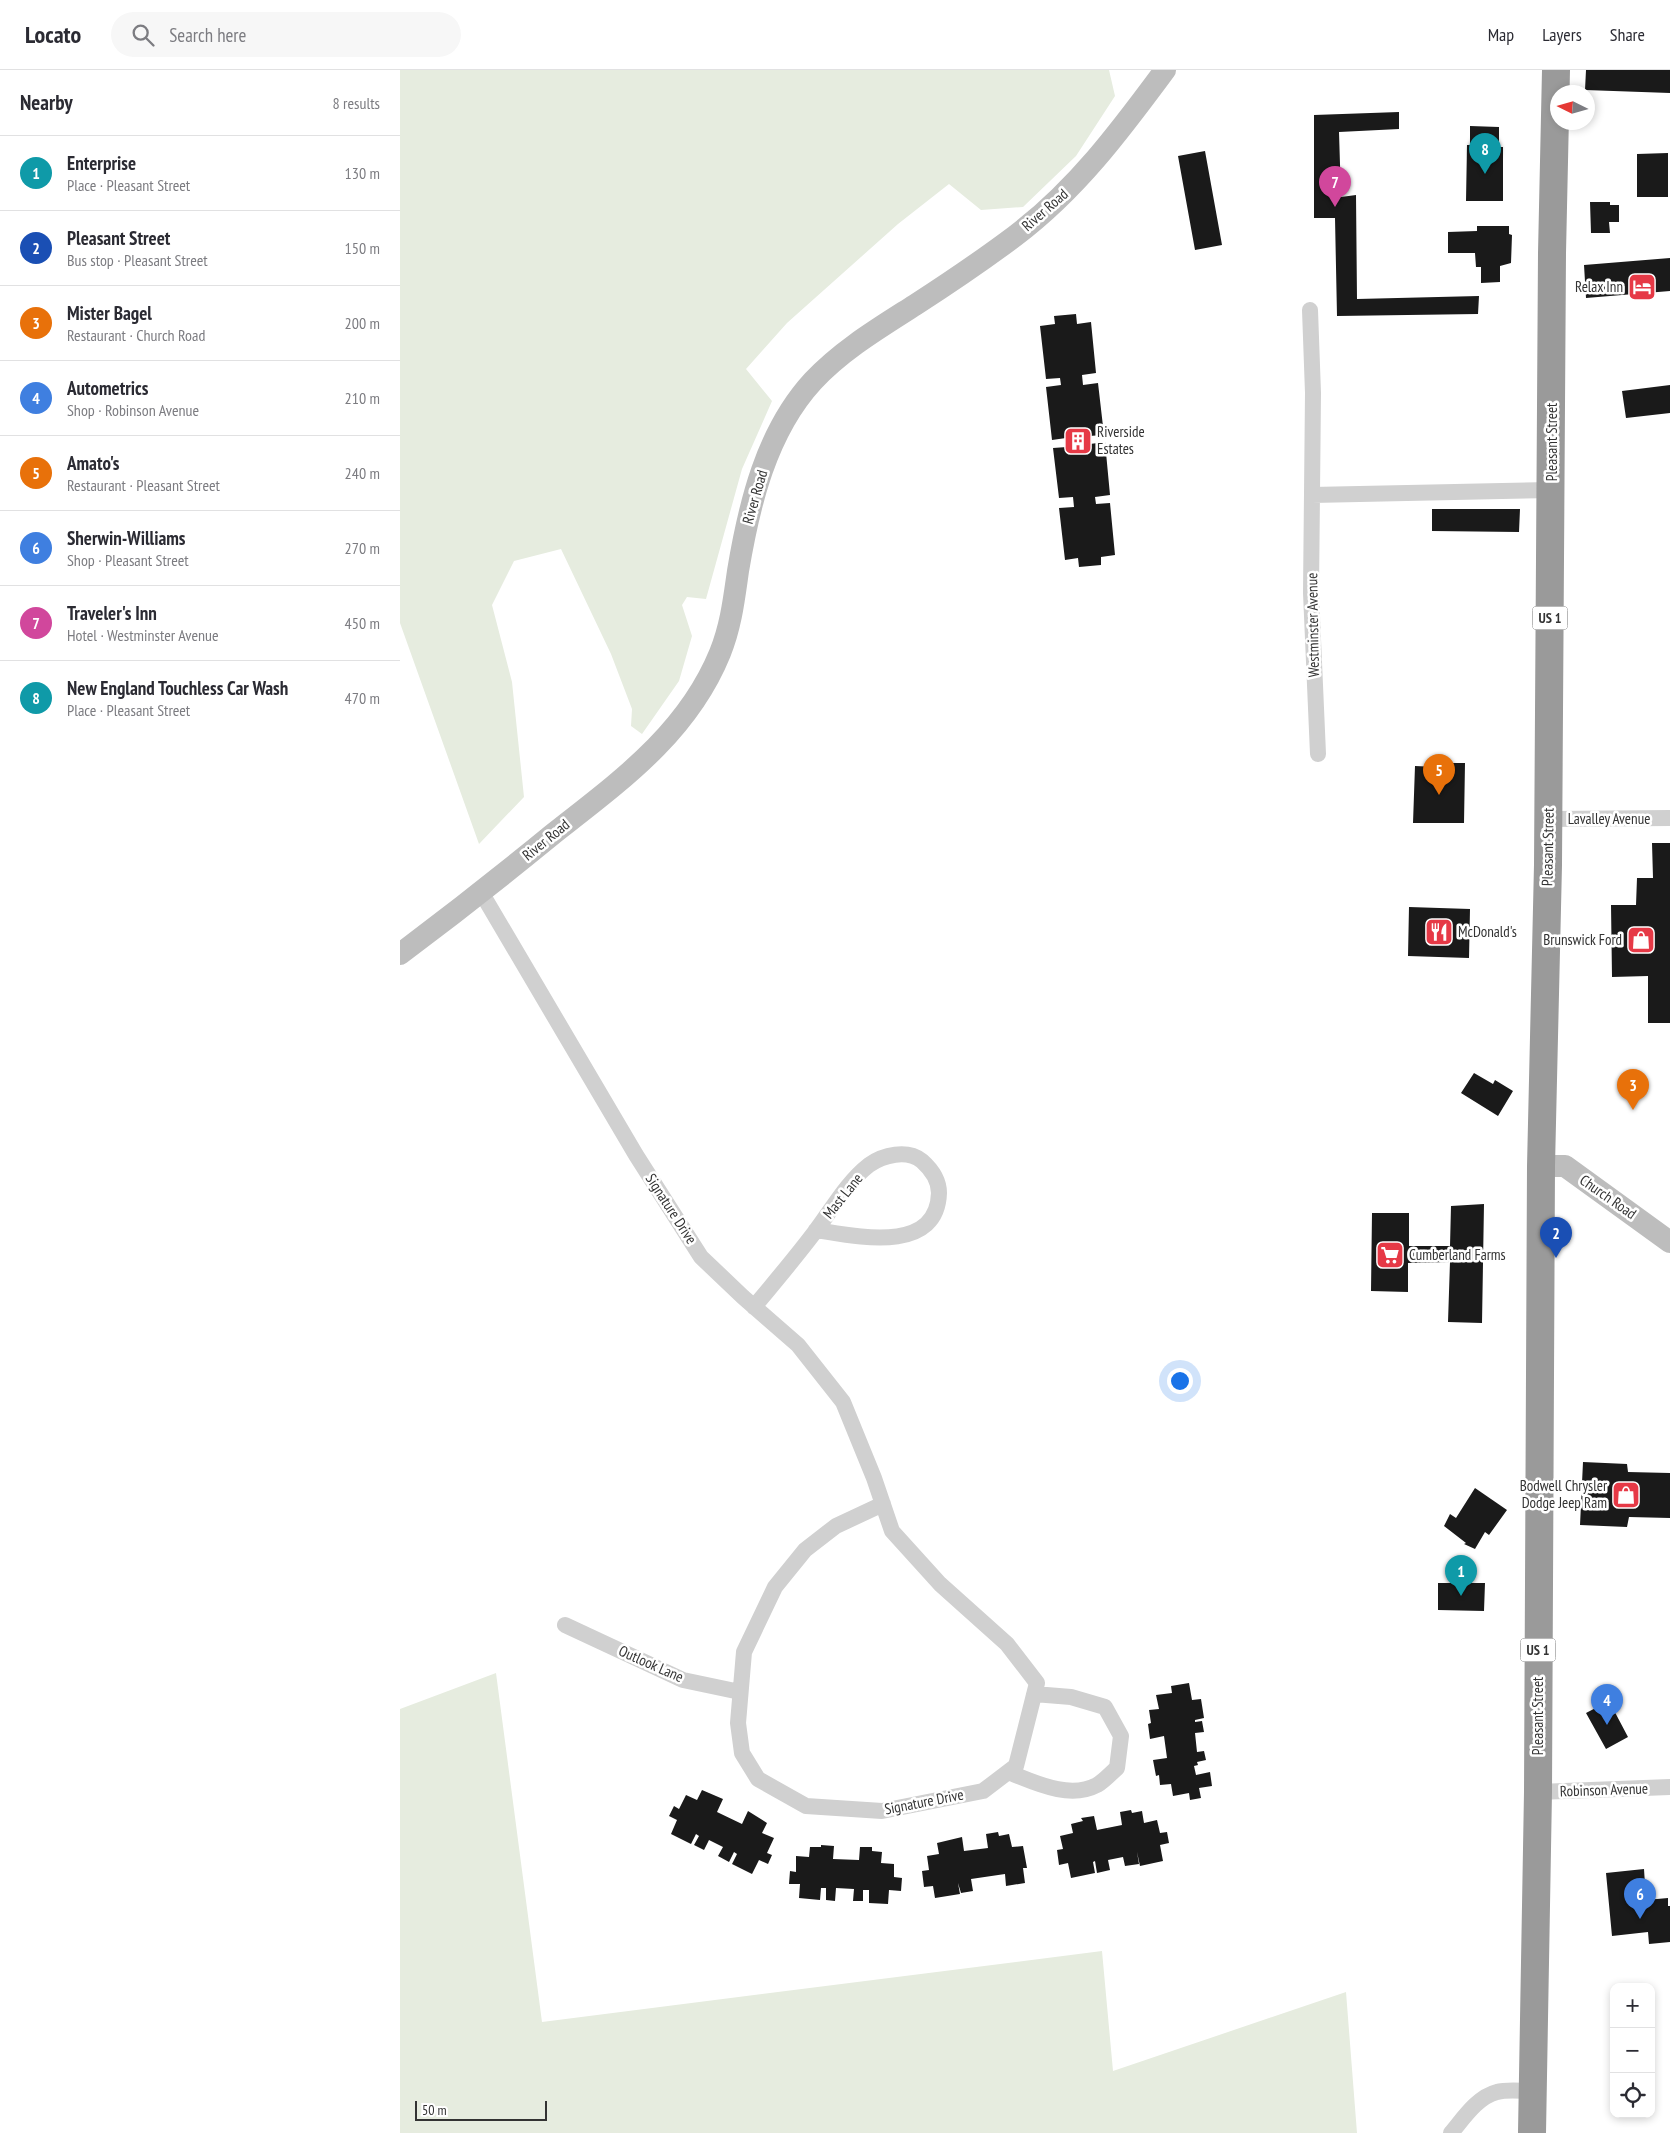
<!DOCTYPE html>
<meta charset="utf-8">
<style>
:root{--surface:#fff;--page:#f7f7f7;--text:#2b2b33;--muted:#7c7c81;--line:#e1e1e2;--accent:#e63946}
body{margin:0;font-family:"PT Sans Narrow",sans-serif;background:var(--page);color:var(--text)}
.controls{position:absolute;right:15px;bottom:15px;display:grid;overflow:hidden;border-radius:10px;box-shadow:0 2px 8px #0003}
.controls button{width:45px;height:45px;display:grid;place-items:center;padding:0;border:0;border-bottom:1px solid var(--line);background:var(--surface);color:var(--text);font:25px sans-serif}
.compass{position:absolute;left:1150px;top:15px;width:45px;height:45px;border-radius:50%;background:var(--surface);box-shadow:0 2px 8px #0003;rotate:275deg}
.scale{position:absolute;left:15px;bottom:12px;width:132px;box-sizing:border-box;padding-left:5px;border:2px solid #333;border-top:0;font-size:14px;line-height:18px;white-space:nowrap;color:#333;-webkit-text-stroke:4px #fff;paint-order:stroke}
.you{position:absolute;left:779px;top:1310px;width:18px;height:18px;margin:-12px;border:4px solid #fff;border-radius:50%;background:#1a73e8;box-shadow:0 0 0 8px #1a73e833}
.badge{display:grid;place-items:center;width:32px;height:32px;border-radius:50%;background:var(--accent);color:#fff;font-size:16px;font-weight:700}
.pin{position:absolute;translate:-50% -41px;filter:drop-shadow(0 1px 2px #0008)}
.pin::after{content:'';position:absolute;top:26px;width:18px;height:15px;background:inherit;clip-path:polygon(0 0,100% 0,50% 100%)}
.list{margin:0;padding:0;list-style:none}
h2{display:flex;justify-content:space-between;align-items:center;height:65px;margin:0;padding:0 20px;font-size:21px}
h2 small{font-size:16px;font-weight:400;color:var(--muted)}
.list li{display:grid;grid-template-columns:32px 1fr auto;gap:15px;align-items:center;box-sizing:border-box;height:75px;padding:0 20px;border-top:1px solid var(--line)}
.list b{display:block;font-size:19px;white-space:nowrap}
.list p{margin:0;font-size:16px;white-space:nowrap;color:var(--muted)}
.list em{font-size:16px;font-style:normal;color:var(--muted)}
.icon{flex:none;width:28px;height:28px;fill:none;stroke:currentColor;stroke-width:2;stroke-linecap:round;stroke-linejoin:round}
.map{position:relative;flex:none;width:1270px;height:2063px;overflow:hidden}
header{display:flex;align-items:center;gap:30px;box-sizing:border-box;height:70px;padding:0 25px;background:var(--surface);border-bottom:1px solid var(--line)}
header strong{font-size:24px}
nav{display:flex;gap:28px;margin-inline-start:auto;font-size:18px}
.search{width:350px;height:45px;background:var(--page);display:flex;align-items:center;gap:12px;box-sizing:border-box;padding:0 18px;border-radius:28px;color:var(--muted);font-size:19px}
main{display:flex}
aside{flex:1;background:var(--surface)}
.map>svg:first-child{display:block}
.green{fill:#e6ecdf}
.building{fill:#1a1a1a}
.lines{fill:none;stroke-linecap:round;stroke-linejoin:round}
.street{stroke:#d0d0d0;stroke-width:16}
.secondary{stroke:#bdbdbd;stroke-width:22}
.highway{stroke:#9a9a9a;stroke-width:28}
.labels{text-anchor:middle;stroke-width:5;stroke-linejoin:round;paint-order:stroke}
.shield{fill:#fff;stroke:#707070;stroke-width:1}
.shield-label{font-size:14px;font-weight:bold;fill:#333}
.street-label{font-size:15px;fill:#333;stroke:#fff}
.poi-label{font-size:15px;fill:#333;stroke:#fff;text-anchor:end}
</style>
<header>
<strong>Locato</strong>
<div class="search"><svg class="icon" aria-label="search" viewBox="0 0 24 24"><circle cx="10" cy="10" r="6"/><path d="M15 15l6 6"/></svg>Search here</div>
<nav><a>Map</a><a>Layers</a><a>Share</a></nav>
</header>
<main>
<aside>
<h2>Nearby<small>8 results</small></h2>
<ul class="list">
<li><span class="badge" style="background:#0f9aa8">1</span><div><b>Enterprise</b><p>Place · Pleasant Street</p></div><em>130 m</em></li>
<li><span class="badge" style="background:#1a4fb4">2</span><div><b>Pleasant Street</b><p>Bus stop · Pleasant Street</p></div><em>150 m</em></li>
<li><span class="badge" style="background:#e8710a">3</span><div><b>Mister Bagel</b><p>Restaurant · Church Road</p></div><em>200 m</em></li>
<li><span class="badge" style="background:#3f7fe0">4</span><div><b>Autometrics</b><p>Shop · Robinson Avenue</p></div><em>210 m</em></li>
<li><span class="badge" style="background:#e8710a">5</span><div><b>Amato's</b><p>Restaurant · Pleasant Street</p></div><em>240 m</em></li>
<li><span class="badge" style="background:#3f7fe0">6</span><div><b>Sherwin-Williams</b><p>Shop · Pleasant Street</p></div><em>270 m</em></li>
<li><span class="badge" style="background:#d1479c">7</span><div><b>Traveler's Inn</b><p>Hotel · Westminster Avenue</p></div><em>450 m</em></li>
<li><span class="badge" style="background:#0f9aa8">8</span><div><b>New England Touchless Car Wash</b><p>Place · Pleasant Street</p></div><em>470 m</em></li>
</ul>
</aside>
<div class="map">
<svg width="1270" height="2063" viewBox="0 0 1270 2063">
<rect width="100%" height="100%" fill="#fff"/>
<!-- green -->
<path class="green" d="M0,0h709l6,26 -39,60 -53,51 -42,3 -32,-26 -51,40 -111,99 -41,46 26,32 -30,68 -36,130 -19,-2 -5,8 10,31 -13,45 -37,53 -11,-8 1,-17 -21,-55 -50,-105 -47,12 -22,44 20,77 12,115 -45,47 -79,-221z
M96,1603l46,349 560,-71 11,120 233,-79 11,141h-957v-424z"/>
<!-- building -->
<path class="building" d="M1186,0h84v23l-85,-3z
M999,42v17l-60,3 2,65 15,-2 1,104 122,-3 -1,18 -141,2 -2,-98h-21v-103z
M1070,56l29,1v20h4v54h-37l1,-56h3z
M805,81l17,94 -27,5 -17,-94z
M1268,83v44h-31v-43z
M1190,132h20v3h9v17h-10l1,11h-19z
M1077,156h32v8l3,1 -1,28 -11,3v16l-19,1v-16h-5l-1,-14h-27v-21l29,-1z
M1270,188v33l-84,7 -2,-33z
M676,244l1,10 14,-2 5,51 -14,2 1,10 15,-2 6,52 -15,1 1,8 15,-2 5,53 -15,2 1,7 14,-1 5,52 -14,2v8l-22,2 -1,-9 -13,2 -6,-52 15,-1 -1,-10 -14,1 -6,-50 14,-1 -1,-9 -14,2 -6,-53 15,-2 -1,-7 -14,1 -6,-53 15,-2 -1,-8z
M1270,315v28l-44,5 -4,-27z
M1032,439h88l-1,23 -87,-1z
M1039,693h26l-1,60h-51l2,-57 22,1z
M1252,773h18v180h-22v-47l-36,1 -1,-72h25l1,-27h16z
M1009,837l61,2 -1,49 -61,-2z
M1074,1003l19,11 2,-4 18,11 -15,25 -37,-23z
M1084,1134l-2,119 -34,-1 2,-60 -42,1v29l-37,-1 1,-78h37v33h41l1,-40z
M1183,1392l44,2 1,8 42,1v45l-41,-1 -2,10 -47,-2z
M1075,1418l32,22 -18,25 -4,-3 -10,17 -11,-5 2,-1 -22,-17 6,-12 6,4z
M1038,1513h47l-1,28 -46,-1z
M789,1613l3,17 9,-1 3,19 -9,2v2l7,-1 2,11 -9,1 2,19 7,-1 2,9 -9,2 1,3 -4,1 2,9 14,-3 2,14 -13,2 2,10 -11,2 -1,-7 -16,3 -2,-12 -11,1 -1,-10 -3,1 -3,-16 14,-2 -3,-22 -14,3 -2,-15 3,-1 -2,-13 10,-1 -3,-14 16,-2 -1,-7z
M1209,1631l19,36 -22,12 -20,-36z
M302,1720l21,9 -6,13 25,12 6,-13 19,12 -5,10 12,5 -7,15 5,2 -4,9 -9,-4 -7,14 -20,-10 5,-10 -3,-2 -5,10 -11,-6 5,-9 -14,-7 -5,10 -10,-5 5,-9 -3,-2 -5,10 -20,-10 6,-14 -8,-4 5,-10 5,3 7,-14 11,5z
M731,1740l1,3 10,-2 2,12 13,-3 3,13 7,-1 2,11 -9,2 3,16 -23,5 -3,-14 2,12 -14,2 -2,-9 -15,3 2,10 -13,3 -2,-12 -2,1 2,11 -24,5 -3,-15 -9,2 -2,-15 6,-1 -3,-13 13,-3 -2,-9 12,-3 -2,-3 13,-2 3,14 25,-5 -2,-13z
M598,1762l1,4 10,-2 3,13 11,-1 4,22h-4l2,15 -19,3 -1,-12 -34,5 2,12 -12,2 -3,-10 2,11 -25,4 -2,-12 -9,1 -2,-16 7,-1 -2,-14 12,-2 -2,-11 25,-6 2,14 24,-3 -2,-14z
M421,1775l13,1 -1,13 26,1 1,-13h12v4l10,1 -1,11 13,1v13l8,1 -1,13 -12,-1 -1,14 -19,-1v-13h-6v11h-10l1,-12 -18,-1 -1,13 -9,-1v-12h-5l-1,12 -21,-2 1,-14h-11l1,-13 6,1v-16l13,1 1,-10h11z
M1244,1799l2,31 22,-2v8h2v36l-21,2 -1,-12 -36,4 -6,-63z"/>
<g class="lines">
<!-- street -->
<path class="street" d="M910,240l3,83 -2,200 7,161
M912,425l240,-5
M1148,749l122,-1
M81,822l155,263 65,102 42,40 55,48 45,57 31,76 18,53 48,53 67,60 30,39 -21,83 -33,25 -101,20 -76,-5 -48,-27 -16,-26 -4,-30 6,-71 31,-65 30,-37 31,-24 47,-22
M354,1237c20,-24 41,-49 60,-74 17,-22 32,-50 55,-68 14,-10 38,-16 53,-4 9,8 17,19 17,32 -2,62 -84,43 -123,37
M165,1555l118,55 57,12
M608,1702c26,10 61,28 89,13 7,-4 14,-12 20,-17l4,-32 -16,-29 -34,-10 -37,-3
M1138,1722l132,-5
M1051,2063c12,-14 26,-36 46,-41 10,-3 24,-1 35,-1"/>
<!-- secondary -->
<path class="secondary" d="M0,884c52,-39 103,-79 153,-120 66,-52 134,-100 167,-181 11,-27 14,-54 18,-82 11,-66 28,-139 75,-190 29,-31 66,-53 102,-76 34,-22 68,-45 100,-69 61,-46 105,-105 150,-166
M1141,1096h24l105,76"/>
<!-- highway -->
<path class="highway" d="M1132,2063l6,-341 3,-626 7,-301 4,-612 4,-183"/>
</g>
<!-- icons -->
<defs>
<symbol id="hotel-square" viewBox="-11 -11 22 22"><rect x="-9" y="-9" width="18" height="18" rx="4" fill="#e63946" stroke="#fff"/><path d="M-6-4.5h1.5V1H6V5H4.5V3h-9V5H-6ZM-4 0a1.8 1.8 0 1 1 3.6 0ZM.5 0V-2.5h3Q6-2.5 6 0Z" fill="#fff"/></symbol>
<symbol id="building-square" viewBox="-11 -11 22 22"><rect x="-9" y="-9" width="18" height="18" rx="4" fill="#e63946" stroke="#fff"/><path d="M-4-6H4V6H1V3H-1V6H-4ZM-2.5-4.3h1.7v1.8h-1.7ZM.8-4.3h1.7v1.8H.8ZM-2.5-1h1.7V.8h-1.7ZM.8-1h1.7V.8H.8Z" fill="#fff"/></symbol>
<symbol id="restaurant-square" viewBox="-11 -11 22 22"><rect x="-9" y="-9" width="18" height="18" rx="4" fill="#e63946" stroke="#fff"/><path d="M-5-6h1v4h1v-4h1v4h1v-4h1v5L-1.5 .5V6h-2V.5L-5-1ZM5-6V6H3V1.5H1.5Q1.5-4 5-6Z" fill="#fff"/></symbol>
<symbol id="shop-square" viewBox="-11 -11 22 22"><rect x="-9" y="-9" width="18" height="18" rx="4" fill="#e63946" stroke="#fff"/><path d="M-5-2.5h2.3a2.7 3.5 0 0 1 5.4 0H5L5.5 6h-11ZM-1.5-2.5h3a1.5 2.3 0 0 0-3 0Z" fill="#fff"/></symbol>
<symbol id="supermarket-square" viewBox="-11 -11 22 22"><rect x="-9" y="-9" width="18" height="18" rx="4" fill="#e63946" stroke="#fff"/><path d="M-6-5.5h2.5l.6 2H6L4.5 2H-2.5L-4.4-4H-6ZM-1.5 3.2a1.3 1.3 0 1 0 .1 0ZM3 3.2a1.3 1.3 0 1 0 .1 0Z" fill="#fff"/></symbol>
</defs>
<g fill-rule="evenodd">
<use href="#hotel-square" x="1226" y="201" width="32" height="32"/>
<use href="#building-square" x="662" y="355" width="32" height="32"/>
<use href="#restaurant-square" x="1023" y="846" width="32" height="32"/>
<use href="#shop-square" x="1225" y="854" width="32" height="32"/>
<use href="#supermarket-square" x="974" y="1169" width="32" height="32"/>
<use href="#shop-square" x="1210" y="1409" width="32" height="32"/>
</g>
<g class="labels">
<!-- shield labels -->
<g class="shield">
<rect x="1132.5" y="536.5" width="35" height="23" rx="4"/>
<rect x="1120.5" y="1568.5" width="35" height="23" rx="4"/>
</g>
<g class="shield-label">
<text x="1150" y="553">US 1</text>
<text x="1138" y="1585">US 1</text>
</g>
<!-- street labels -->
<g class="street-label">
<text transform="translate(645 140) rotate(-41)" y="5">River Road</text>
<text transform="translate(1152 372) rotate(-90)" y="5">Pleasant Street</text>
<text transform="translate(355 427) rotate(-74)" y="5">River Road</text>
<text transform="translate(913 555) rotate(-91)" y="5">Westminster Avenue</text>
<text x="1209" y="754">Lavalley Avenue</text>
<text transform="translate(146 770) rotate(-39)" y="5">River Road</text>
<text transform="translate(1148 777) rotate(-89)" y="5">Pleasant Street</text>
<text transform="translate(443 1126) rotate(-51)" y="5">Mast Lane</text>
<text transform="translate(1208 1127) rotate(35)" y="5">Church Road</text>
<text transform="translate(271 1139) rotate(57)" y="5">Signature Drive</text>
<text transform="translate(251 1594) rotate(24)" y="5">Outlook Lane</text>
<text transform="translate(1138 1646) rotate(-90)" y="5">Pleasant Street</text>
<text transform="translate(1204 1720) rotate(-2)" y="5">Robinson Avenue</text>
<text transform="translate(524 1732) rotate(-11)" y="5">Signature Drive</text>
</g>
<!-- poi labels -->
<g class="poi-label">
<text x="1223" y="222">Relax Inn</text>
<text x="697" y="367" text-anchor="start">Riverside<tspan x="697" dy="17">Estates</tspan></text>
<text x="1058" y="867" text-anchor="start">McDonald's</text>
<text x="1222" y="875">Brunswick Ford</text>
<text x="1009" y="1190" text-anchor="start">Cumberland Farms</text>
<text x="1207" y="1421">Bodwell Chrysler<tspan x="1207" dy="17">Dodge Jeep Ram</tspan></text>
</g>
</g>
</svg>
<div class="controls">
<button>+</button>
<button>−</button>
<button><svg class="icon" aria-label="locate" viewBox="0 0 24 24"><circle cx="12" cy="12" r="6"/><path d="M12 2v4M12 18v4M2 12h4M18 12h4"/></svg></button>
</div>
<svg class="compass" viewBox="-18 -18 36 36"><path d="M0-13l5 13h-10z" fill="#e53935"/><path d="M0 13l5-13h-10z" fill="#7c7c81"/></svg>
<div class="scale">50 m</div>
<div class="you"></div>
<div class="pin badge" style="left:1061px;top:1526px;background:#0f9aa8">1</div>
<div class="pin badge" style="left:1156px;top:1188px;background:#1a4fb4">2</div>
<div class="pin badge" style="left:1233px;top:1040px;background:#e8710a">3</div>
<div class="pin badge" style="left:1207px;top:1655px;background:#3f7fe0">4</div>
<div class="pin badge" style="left:1039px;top:725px;background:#e8710a">5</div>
<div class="pin badge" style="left:1240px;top:1849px;background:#3f7fe0">6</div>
<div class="pin badge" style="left:935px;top:137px;background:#d1479c">7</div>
<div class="pin badge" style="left:1085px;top:104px;background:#0f9aa8">8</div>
</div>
</main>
